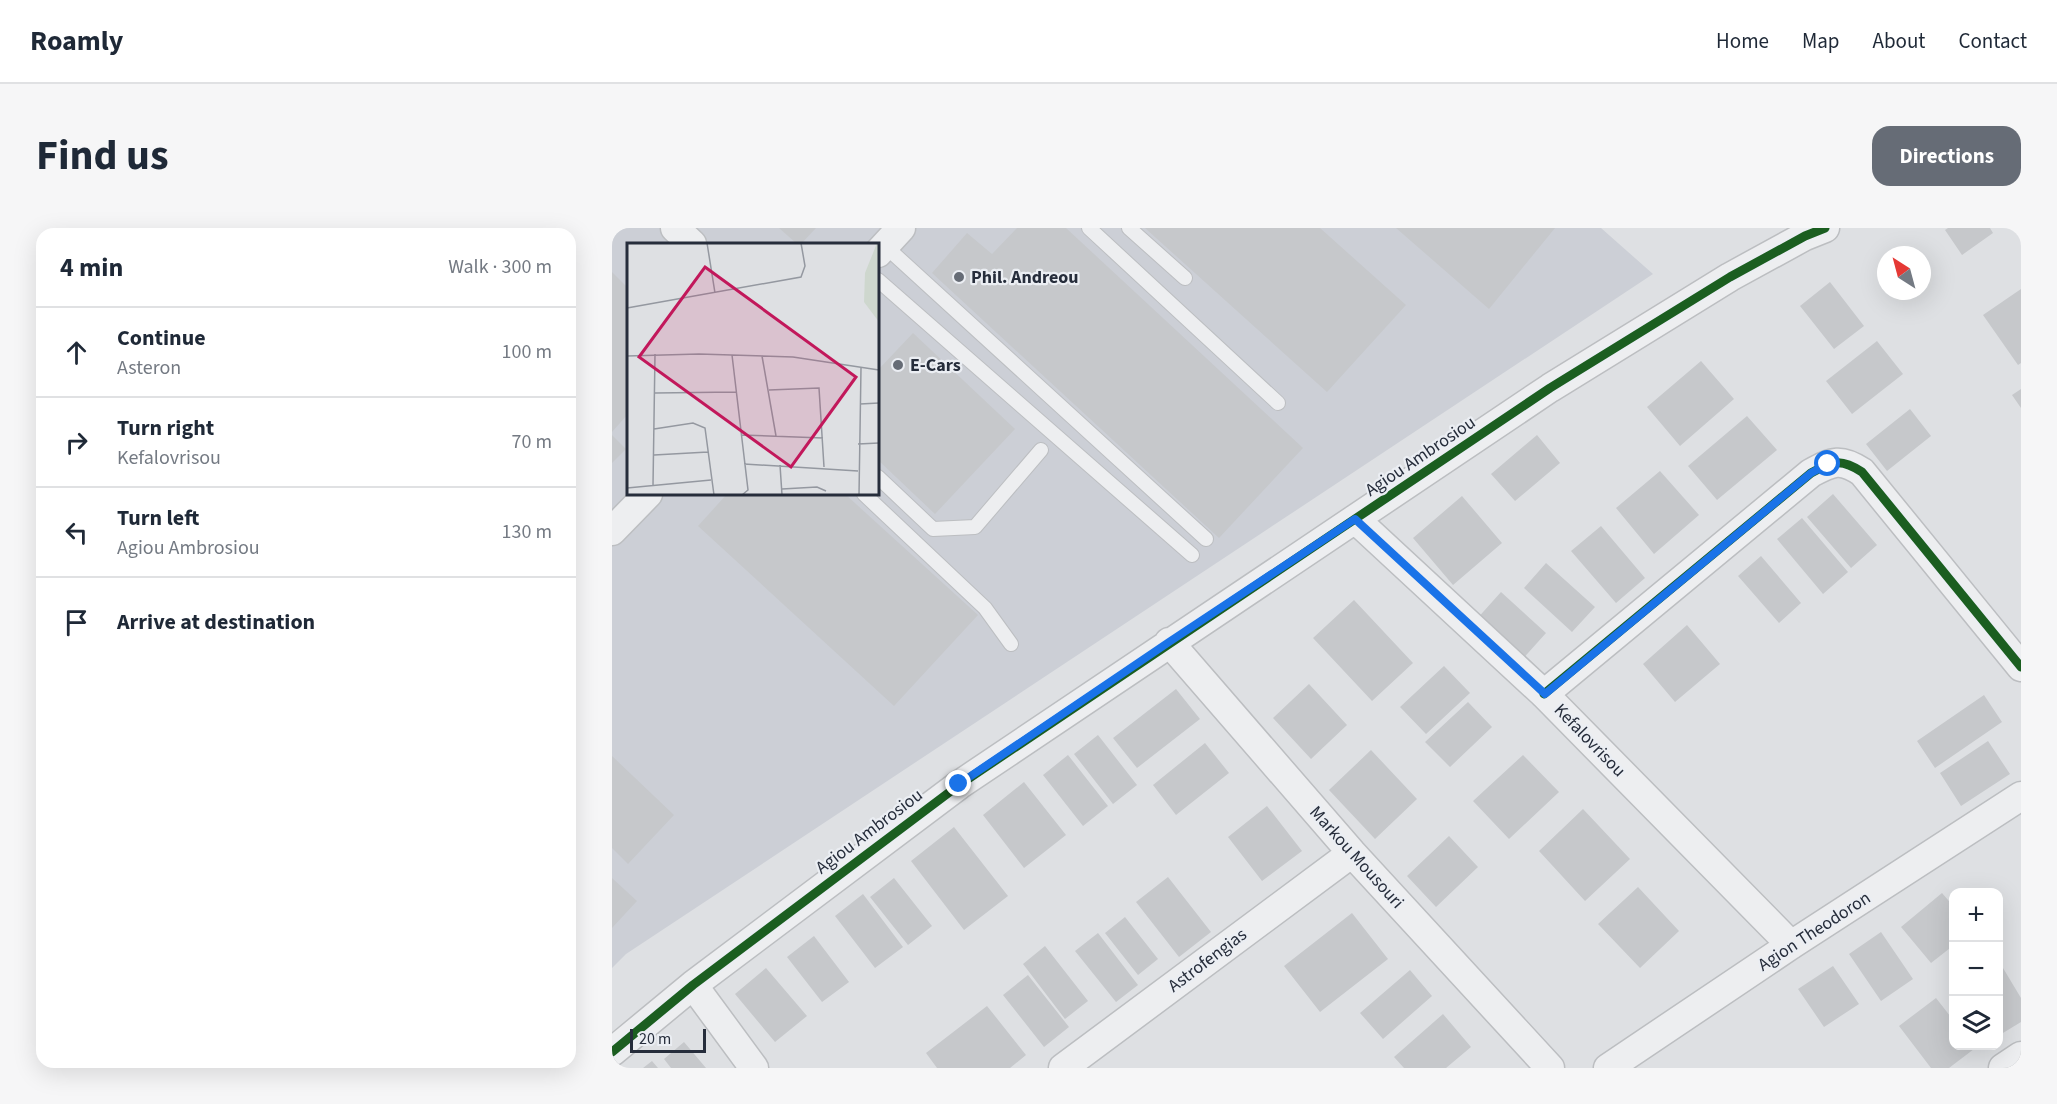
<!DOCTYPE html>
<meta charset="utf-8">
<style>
:root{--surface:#fff;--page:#f6f6f7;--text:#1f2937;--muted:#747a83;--line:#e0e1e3;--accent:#666c76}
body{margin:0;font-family:"Source Sans 3",sans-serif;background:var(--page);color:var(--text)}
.controls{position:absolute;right:18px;bottom:18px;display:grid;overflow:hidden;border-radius:12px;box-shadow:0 6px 24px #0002}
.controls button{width:54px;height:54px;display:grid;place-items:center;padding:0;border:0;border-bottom:2px solid var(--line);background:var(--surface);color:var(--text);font:30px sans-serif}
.compass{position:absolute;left:1265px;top:18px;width:54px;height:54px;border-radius:50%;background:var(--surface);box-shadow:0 6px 24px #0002;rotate:324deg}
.scale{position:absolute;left:18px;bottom:15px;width:76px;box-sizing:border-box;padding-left:6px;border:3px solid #262d3b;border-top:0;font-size:16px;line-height:21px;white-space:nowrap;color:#262d3b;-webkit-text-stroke:4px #ebeef3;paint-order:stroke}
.stop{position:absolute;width:18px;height:18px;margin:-14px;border:4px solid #1a73e8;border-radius:50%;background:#fff}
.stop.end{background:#1a73e8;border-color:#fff;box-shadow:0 2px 6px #0008}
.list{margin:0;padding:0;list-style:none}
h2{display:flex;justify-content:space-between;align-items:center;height:78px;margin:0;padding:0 24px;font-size:26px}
h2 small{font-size:20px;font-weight:400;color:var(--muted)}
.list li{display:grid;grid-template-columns:39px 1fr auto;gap:18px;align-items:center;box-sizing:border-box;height:90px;padding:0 24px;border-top:2px solid var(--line)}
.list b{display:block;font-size:22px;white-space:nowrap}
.list p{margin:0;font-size:20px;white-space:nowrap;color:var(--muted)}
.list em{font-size:20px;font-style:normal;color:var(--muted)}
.icon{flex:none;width:33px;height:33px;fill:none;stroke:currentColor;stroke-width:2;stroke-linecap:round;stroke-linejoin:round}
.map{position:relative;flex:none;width:1409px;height:840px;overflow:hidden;border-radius:18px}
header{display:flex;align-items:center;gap:36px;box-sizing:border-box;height:84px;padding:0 30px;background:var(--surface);border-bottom:2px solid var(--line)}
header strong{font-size:28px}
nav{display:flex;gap:33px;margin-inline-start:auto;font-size:21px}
.intro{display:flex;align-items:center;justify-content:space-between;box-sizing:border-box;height:144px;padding:0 36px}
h1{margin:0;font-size:42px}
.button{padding:15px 27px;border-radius:18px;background:var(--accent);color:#fff;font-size:21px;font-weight:700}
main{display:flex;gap:36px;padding:0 36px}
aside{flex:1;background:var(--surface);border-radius:18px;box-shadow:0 6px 24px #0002}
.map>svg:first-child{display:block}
.built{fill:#cccfd6;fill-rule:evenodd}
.building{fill:#c6c8cb}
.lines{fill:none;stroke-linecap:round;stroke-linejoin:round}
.lane-casing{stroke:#bcbec1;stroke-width:16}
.street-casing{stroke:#bcbec1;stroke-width:31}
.lane{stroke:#edeef0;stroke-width:14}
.street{stroke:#edeef0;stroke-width:28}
.cycleway-casing{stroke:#ebeef3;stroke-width:13}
.cycleway{stroke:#1b5e20;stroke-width:9}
.route{stroke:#1a73e8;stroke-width:8}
.poi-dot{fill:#666c76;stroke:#ebeef3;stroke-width:2}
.labels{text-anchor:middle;stroke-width:4.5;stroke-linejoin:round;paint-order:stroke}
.poi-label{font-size:18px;font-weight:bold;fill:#262d3b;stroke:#ebeef3;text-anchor:start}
.street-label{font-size:18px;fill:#262d3b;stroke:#ebeef3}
.inset-road{fill:none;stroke:#9498a0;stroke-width:1.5}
.view{fill:#c2185b;fill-opacity:0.15;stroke:#c2185b;stroke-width:3}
.inset-edge{fill:none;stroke:#262d3b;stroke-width:3}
</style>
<header>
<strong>Roamly</strong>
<nav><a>Home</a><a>Map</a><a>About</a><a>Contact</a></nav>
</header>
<div class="intro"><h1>Find us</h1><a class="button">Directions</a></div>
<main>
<aside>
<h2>4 min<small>Walk · 300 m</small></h2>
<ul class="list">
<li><svg class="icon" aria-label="ahead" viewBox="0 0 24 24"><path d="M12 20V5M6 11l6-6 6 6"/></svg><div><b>Continue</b><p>Asteron</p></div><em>100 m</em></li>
<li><svg class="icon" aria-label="right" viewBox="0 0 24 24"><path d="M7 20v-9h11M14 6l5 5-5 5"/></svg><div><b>Turn right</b><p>Kefalovrisou</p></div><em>70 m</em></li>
<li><svg class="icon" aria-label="left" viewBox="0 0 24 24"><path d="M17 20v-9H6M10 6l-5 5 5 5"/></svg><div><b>Turn left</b><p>Agiou Ambrosiou</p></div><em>130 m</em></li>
<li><svg class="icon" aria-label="arrive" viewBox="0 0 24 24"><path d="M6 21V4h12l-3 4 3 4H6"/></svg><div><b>Arrive at destination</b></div></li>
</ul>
</aside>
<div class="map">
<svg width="1409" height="840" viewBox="0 0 1409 840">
<rect width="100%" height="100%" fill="#dee0e3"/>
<!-- built -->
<path class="built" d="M0,0h989l52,46 -1027,680 -14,14zM16,16h250v250h-250z"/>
<!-- building -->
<path class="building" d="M167,0h37l-15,16h-4z
M405,0h49l237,220 -84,90 -287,-265 35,-40 25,21z
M533,0h175l86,77 -79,87z
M784,0h159l-66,81z
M1336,0h42l3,5 -31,22 -17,-25z
M0,44l16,16v126l-16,18z
M1218,54l34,44 -30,23 -34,-43z
M1409,61v74l-3,2 -35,-50z
M301,105l102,96 -80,85 -57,-54v-90z
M1265,113l26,33 -51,40 -26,-33z
M1089,133l33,38 -54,47 -33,-39z
M1409,161v19l-9,-13z
M1298,181l21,27 -44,35 -21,-27z
M1135,188l30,34 -60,50 -29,-34z
M0,207l14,14 -14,14z
M925,207l23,28 -45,38 -24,-27z
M1048,243l39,44 -45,39 -38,-46z
M115,266h118l133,121 -84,91 -196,-180z
M1221,266l44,51 -26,23 -44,-51z
M850,268l40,47 -49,42 -40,-47z
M1190,290l46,54 -25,22 -46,-55z
M989,298l44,52 -29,25 -45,-52z
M1149,328l40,47 -22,20 -41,-47z
M934,335l49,44 -23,25 -48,-44z
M889,364l45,41 -26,29 -45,-41z
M742,372l59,63 -41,38 -59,-63z
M1075,397l33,39 -45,38 -32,-38z
M832,438l26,27 -44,41 -26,-27z
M697,456l38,41 -36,34 -38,-41z
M564,461l24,30 -63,49 -24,-30z
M1372,467l18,27 -67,46 -18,-27z
M856,474l24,25 -42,40 -25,-25z
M486,507l39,50 -24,19 -39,-50z
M1376,513l22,33 -49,32 -21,-33z
M593,515l24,30 -53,42 -23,-30z
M759,522l46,49 -42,40 -46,-49z
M456,527l40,51 -25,20 -40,-51z
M911,527l36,37 -50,47 -36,-38z
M0,528l62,59 -46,49 -16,-16z
M412,554l42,53 -42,33 -41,-53z
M655,578l35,45 -40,30 -34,-44z
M971,581l47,50 -45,42 -46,-50z
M342,599l54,69 -44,34 -53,-69z
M837,608l29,31 -42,40 -29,-31z
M556,649l43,55 -32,25 -43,-55z
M0,650l25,23 -25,27z
M282,650l38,48 -24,19 -38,-48z
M1026,659l41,44 -39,37 -42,-44z
M1330,665l12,14v38l-23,18 -30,-36z
M251,666l40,53 -28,21 -40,-52z
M740,685l36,46 -68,53 -36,-46z
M513,689l33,42 -20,16 -33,-42z
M1269,704l32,47 -32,22 -32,-47z
M486,705l40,52 -22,17 -41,-51z
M202,708l35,46 -27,20 -35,-45z
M433,718l43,55 -23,18 -42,-55z
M1221,738l26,38 -35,23 -26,-38z
M154,740l41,48 -32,26 -40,-48z
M1391,740l18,30v24l-23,14v-65z
M798,742l22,26 -49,43 -23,-26z
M416,747l41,52 -25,20 -41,-52z
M1324,770l18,23v25h18l2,3 -25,19h-18l-32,-42z
M375,778l39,49 -16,13h-73l-11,-15z
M831,786l28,33 -25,21h-42l-10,-11z
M72,814l22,26h-35l-7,-9z
M40,833l6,7h-15z"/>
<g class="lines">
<defs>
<path id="lane" d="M477,0l189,175
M517,0l56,50
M272,17l322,294
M266,52l314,275
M266,249l55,52 42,-2 66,-77
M252,266l121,114 26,36"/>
<path id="street" d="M63,0l17,16
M266,25l23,-25
M743,291l189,175 247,251
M0,303l36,-37
M557,414l183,211 198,215
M932,466l267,-221c22,-12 30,-15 51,-1l159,195
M81,757l61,83
M0,824l81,-67 266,-200 591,-397 180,-111 75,-41 20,-8
M451,840l289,-215
M996,840l183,-123 230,-149
M1391,840l18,-12"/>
</defs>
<!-- lane casing -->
<use href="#lane" class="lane-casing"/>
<!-- street casing -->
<use href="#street" class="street-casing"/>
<!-- lane -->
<use href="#lane" class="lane"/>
<!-- street -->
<use href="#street" class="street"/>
<defs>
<path id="cycleway" d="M932,466l267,-221c22,-12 30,-15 51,-1l159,195
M0,824l81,-67 266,-200 591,-397 180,-111 75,-41 20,-8"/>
</defs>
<!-- cycleway casing -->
<use href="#cycleway" class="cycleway-casing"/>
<!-- cycleway -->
<use href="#cycleway" class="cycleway"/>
</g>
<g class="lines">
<!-- route -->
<path class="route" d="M347,556l210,-142 186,-123 190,175 266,-221 17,-9"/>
</g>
<!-- markers -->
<g class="poi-dot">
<circle cx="347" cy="49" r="6"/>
<circle cx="286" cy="137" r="6"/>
</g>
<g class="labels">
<!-- poi labels -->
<g class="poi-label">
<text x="359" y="55">Phil. Andreou</text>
<text x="298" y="143">E-Cars</text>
</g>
<!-- street labels -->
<g class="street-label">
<text transform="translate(808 228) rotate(-34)" y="6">Agiou Ambrosiou</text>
<text transform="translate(978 512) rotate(46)" y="6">Kefalovrisou</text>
<text transform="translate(257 603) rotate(-37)" y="6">Agiou Ambrosiou</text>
<text transform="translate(745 629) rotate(48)" y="6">Markou Mousouri</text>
<text transform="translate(1202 703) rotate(-33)" y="6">Agion Theodoron</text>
<text transform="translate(595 732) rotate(-37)" y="6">Astrofengias</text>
</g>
</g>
<!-- overview -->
<g transform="translate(15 15)">
<rect width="252" height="252" fill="#dee0e3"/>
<path d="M250,0h2v79l-15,-20 1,-29z" fill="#ced7ce"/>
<path class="inset-road" d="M80,0l8,50M0,65l174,-31 4,-11 -4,-23M105,112l16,135 -6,5M0,113l72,-2 94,3 86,13M135,113l14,80M142,147l50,-2 5,79M28,150l81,-1M233,161l19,-1M27,186l39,-6 12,5 9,67M114,192l82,3M231,201l21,-1M27,212l54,-3M117,221l114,7M153,222l2,30M26,242l2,-131M0,245l84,-8M155,246l35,-2 9,4M232,252l2,-127"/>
<path class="view" d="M78,24l151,110 -65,90 -152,-110z"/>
<rect width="252" height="252" class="inset-edge"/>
</g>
</svg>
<div class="controls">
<button>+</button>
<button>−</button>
<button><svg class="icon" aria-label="layers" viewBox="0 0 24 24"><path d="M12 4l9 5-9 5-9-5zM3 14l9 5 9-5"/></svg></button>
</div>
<svg class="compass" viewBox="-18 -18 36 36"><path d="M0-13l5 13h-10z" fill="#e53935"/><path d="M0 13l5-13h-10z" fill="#747a83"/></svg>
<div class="scale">20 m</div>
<div class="stop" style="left:1216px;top:236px"></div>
<div class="stop end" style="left:347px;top:556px"></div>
</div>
</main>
